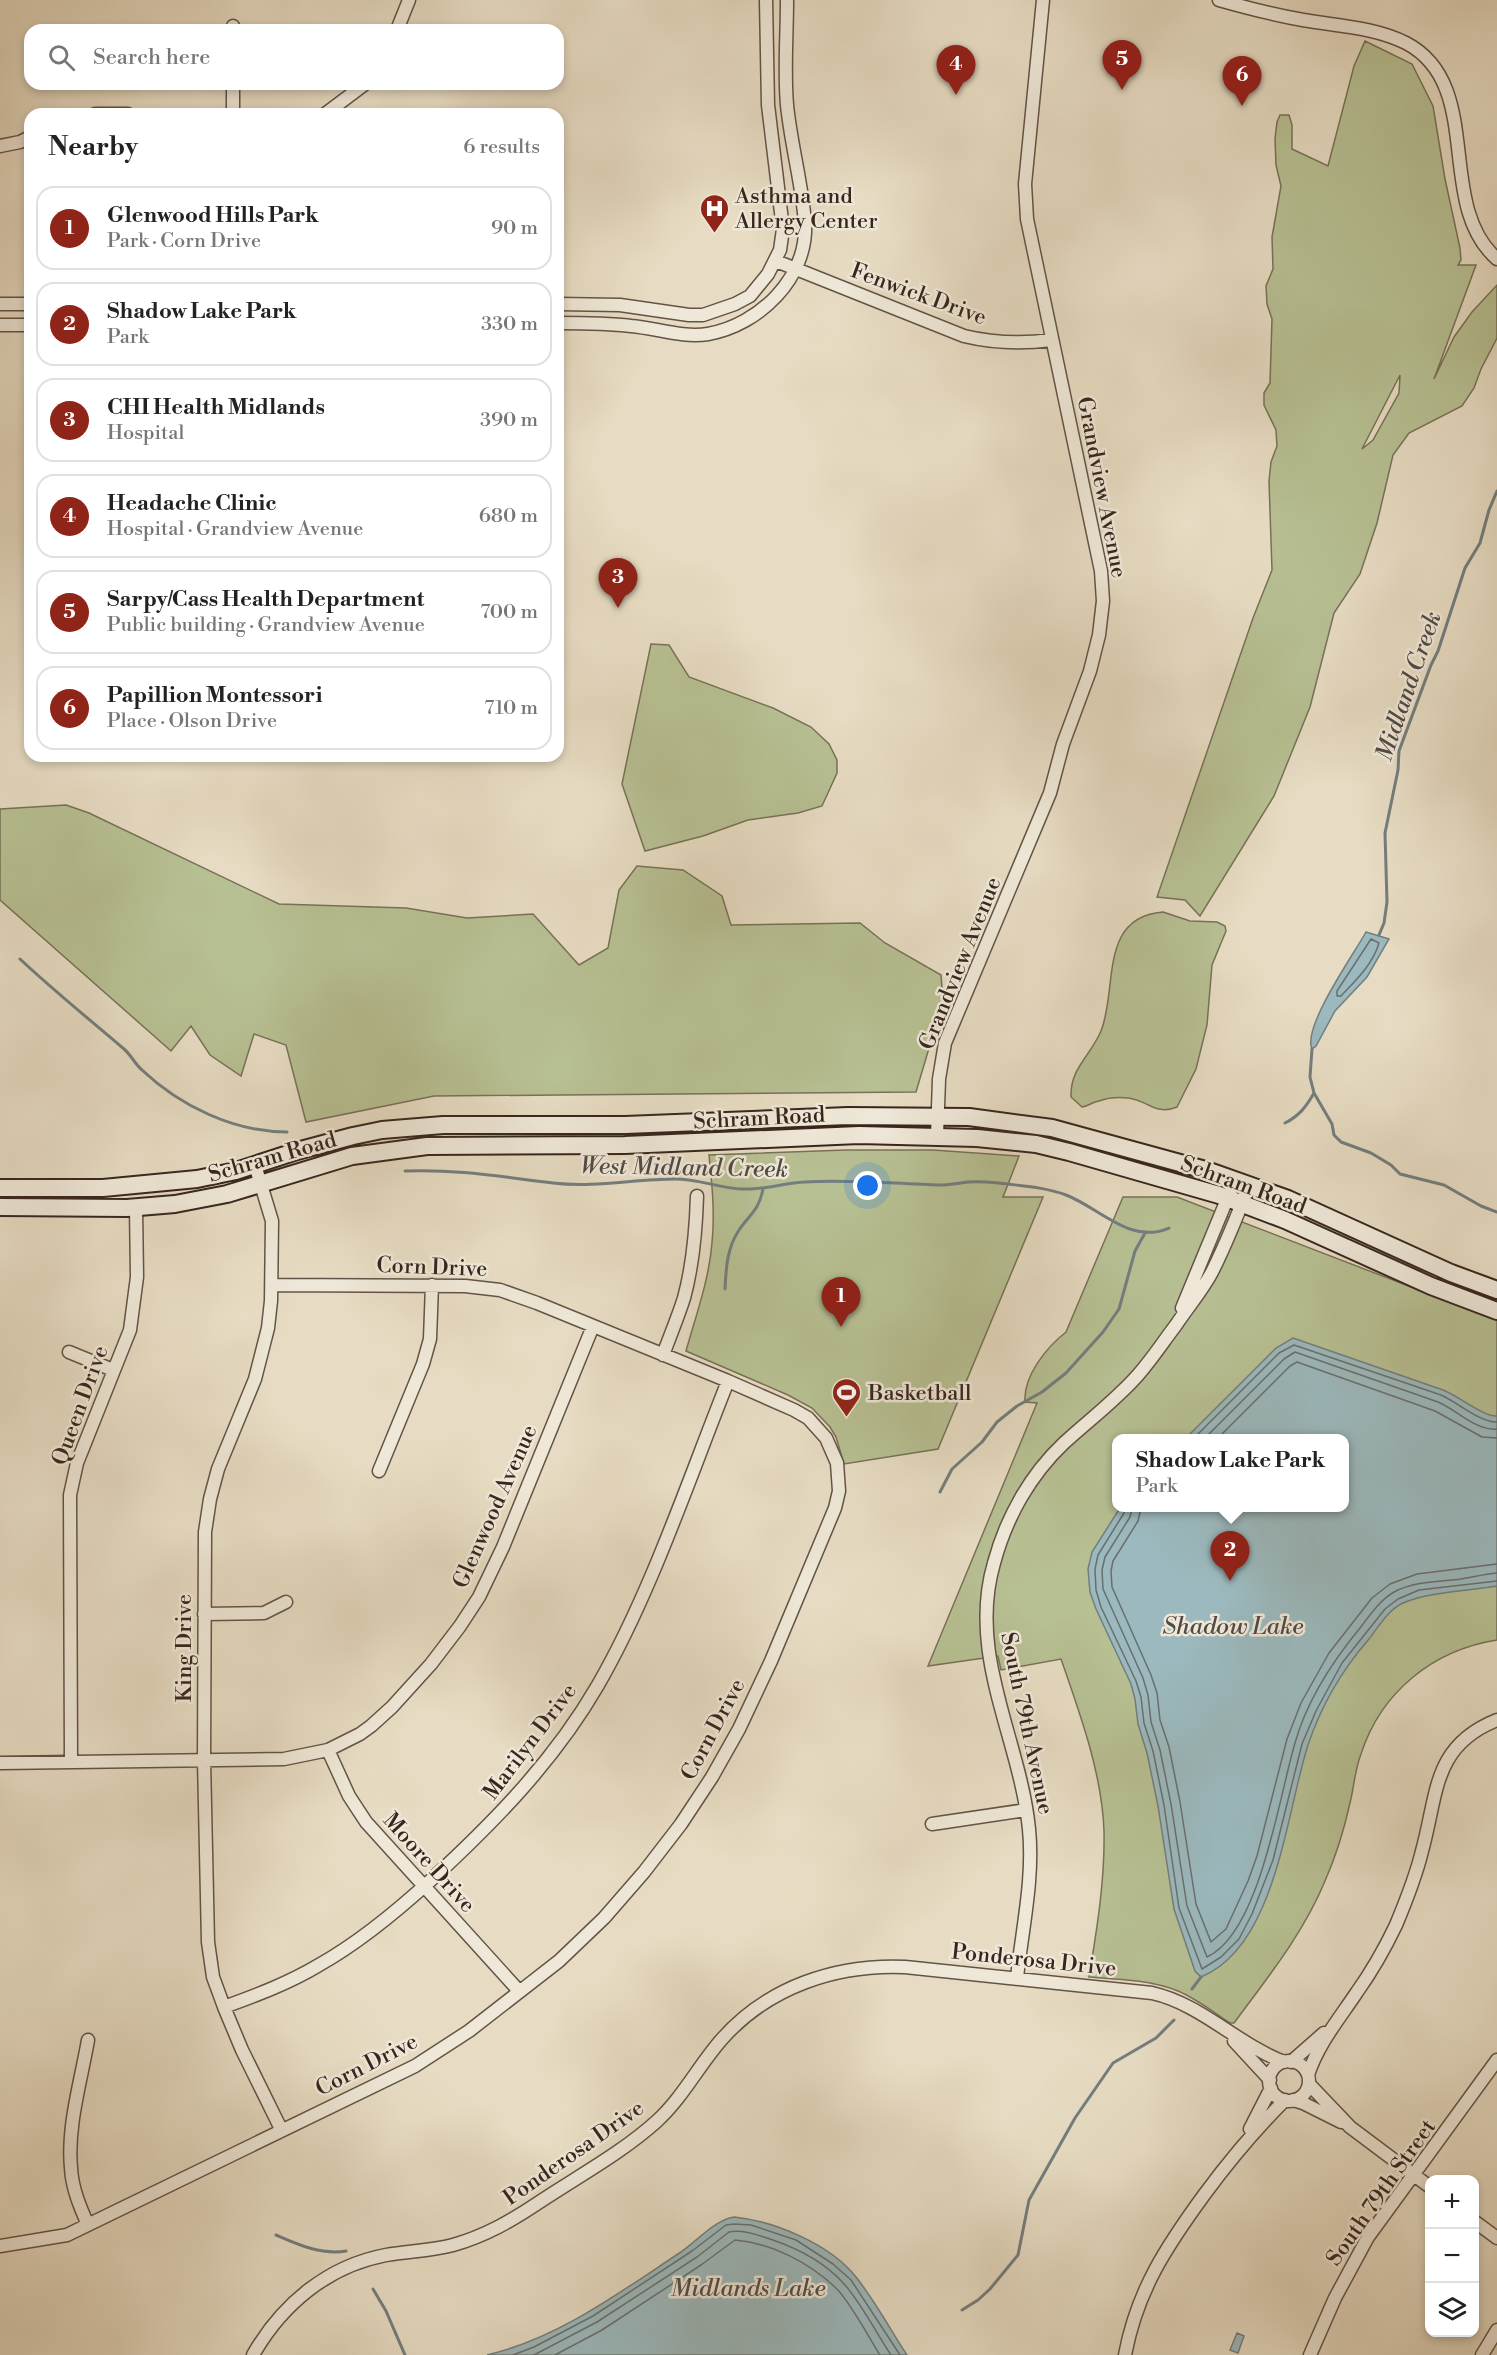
<!DOCTYPE html>
<meta charset="utf-8">
<style>
:root{--surface:#fff;--page:#f6f6f6;--text:#222;--muted:#767676;--line:#e0e0e0;--accent:#8f2418}
body{margin:0;font-family:"Libre Bodoni",serif;background:var(--page);color:var(--text)}
.controls{position:absolute;right:18px;bottom:18px;display:grid;overflow:hidden;border-radius:12px;box-shadow:0 3px 9px #0003}
.controls button{width:54px;height:54px;display:grid;place-items:center;padding:0;border:0;border-bottom:2px solid var(--line);background:var(--surface);color:var(--text);font:30px sans-serif}
.you{position:absolute;left:868px;top:1186px;width:21px;height:21px;margin:-15px;border:4px solid #fff;border-radius:50%;background:#1a73e8;box-shadow:0 0 0 9px #1a73e833}
.badge{display:grid;place-items:center;width:39px;height:39px;border-radius:50%;background:var(--accent);color:#fff;font-size:20px;font-weight:700}
.pin{position:absolute;translate:-50% -50px;filter:drop-shadow(0 2px 3px #0008)}
.pin::after{content:'';position:absolute;top:32px;width:21px;height:18px;background:inherit;clip-path:polygon(0 0,100% 0,50% 100%)}
.popup{position:absolute;left:1112px;top:1434px;width:237px;height:78px;box-sizing:border-box;display:grid;place-content:center;border-radius:12px;background:var(--surface);filter:drop-shadow(0 2px 4px #0005);font-size:20px;white-space:nowrap;color:var(--muted)}
.popup b{font-size:22px;color:var(--text)}
.popup::after{content:'';position:absolute;left:50%;top:100%;margin-left:-12px;border:12px solid transparent;border-top-color:var(--surface)}
.list{margin:0;padding:0;list-style:none}
h2{display:flex;justify-content:space-between;align-items:center;height:78px;margin:0;padding:0 24px;font-size:26px}
h2 small{font-size:20px;font-weight:400;color:var(--muted)}
.list li{display:grid;grid-template-columns:39px 1fr auto;gap:18px;align-items:center;box-sizing:border-box;height:84px;margin:0 12px 12px;padding:0 12px;border:2px solid var(--line);border-radius:18px}
.list b{display:block;font-size:22px;white-space:nowrap}
.list p{margin:0;font-size:20px;white-space:nowrap;color:var(--muted)}
.list em{font-size:20px;font-style:normal;color:var(--muted)}
.icon{flex:none;width:33px;height:33px;fill:none;stroke:currentColor;stroke-width:2;stroke-linecap:round;stroke-linejoin:round}
.map{position:relative;flex:none;width:1497px;height:2355px;overflow:hidden}
.search{position:absolute;background:var(--surface);box-shadow:0 3px 9px #0003;left:24px;top:24px;width:540px;height:66px;display:flex;align-items:center;gap:15px;box-sizing:border-box;padding:0 21px;border-radius:18px;color:var(--muted);font-size:22px}
.panel{position:absolute;background:var(--surface);box-shadow:0 3px 9px #0003;left:24px;top:108px;width:540px;height:654px;border-radius:18px}
.map>svg:first-child{display:block}
.green{fill:#b7c093;stroke:#777258;stroke-width:1.5;fill-rule:evenodd}
.water{fill:#9bb9be;stroke:#737e7e;stroke-width:1.5}
.lines{fill:none;stroke-linecap:round;stroke-linejoin:round}
.shore{stroke:#696f6e;stroke-width:1.5}
.stream{stroke:#737e7e;stroke-width:3}
.minor-casing{stroke:#635347;stroke-width:15}
.secondary-casing{stroke:#37251e;stroke-width:20}
.minor{stroke:#efe8d8;stroke-width:12}
.secondary{stroke:#efe8d8;stroke-width:16}
.labels{text-anchor:middle;stroke-width:5;stroke-linejoin:round;paint-order:stroke}
.poi-label{font-size:22px;fill:#37251e;stroke:#efe8d8;text-anchor:start}
.street-label{font-size:22px;fill:#37251e;stroke:#efe8d8}
.water-label{font-size:24px;font-style:italic;fill:#504a46;stroke:#efe8d8}
</style>
<div class="map">
<svg width="1497" height="2355" viewBox="0 0 1497 2355">
<rect width="100%" height="100%" fill="#e7dcc3"/>
<filter id="stains"><feTurbulence type="fractalNoise" baseFrequency=".00333" numOctaves="4"/><feColorMatrix values="0 0 0 0 .2 0 0 0 0 .09 0 0 0 0 .02 0 0 0 .5 -.17"/></filter>
<radialGradient id="worn" r=".72"><stop offset=".6" stop-color="#630" stop-opacity="0"/><stop offset="1" stop-color="#630" stop-opacity=".3"/></radialGradient>
<!-- green -->
<path class="green" d="M1365,41l47,23 21,42 12,73 15,69 1,12 -3,5h18l-42,114 20,-42 18,-25 25,-27v53l-16,31 -7,19 -12,18 -53,27 -16,22 -16,68 -17,51 -26,39 -24,94 -36,89 -74,120 -15,-16 -28,-3 96,-279 19,-48 -3,-89 2,-19 6,-16 -1,-16 -12,-25v-12l6,-10 2,-64 -5,-15 -1,-18 7,-17 -1,-32 9,-51 -5,-21 -1,-26 2,-17 3,-7h9l3,10v24l36,17 26,-100zM1400,375l-1,18 -26,47 -11,9z
M651,644l18,1 20,32 84,31 38,19 18,17 8,16v13l-15,33 -24,7 -50,7 -45,16 -58,15 -23,-67z
M66,805l23,8 190,91 127,4 61,10 66,-4 46,51 29,-17 11,-58 18,-24 46,4 39,26 9,29 129,-2 25,20 56,32 2,26 -27,91 -482,4 -128,26 -20,-77 -32,-11 -13,42 -31,-21 -19,-29 -20,25 -171,-151v-91z
M1163,912l27,9 27,1 8,4 1,5 -14,34 -5,60 -11,44 -19,38c-22,9 -29,-7 -49,-9 -9,-1 -21,0 -29,3 -7,1 -10,5 -17,6l-11,-10c-1,-29 19,-40 30,-66 17,-42 -3,-114 62,-119z
M846,1150h87l86,6 -16,41h40l-105,252 -94,15 -8,-27 -6,-10 -18,-19 -24,-13 -102,-44c10,-36 23,-71 26,-108 3,-30 0,-59 -3,-88z
M1123,1197h54l320,123v320c-64,10 -116,52 -136,114 -6,15 -7,33 -11,49 -6,27 -14,53 -25,78 -22,53 -57,96 -91,142h-4c-17,-11 -33,-24 -52,-32 -27,-11 -60,-12 -89,-14 8,-48 16,-97 15,-146 -2,-58 -24,-117 -43,-172l-60,11 -3,-14 -70,10 109,-263 -12,-1c-2,-26 22,-55 41,-70zM1116,1438h228v70h-228z"/>
<!-- water -->
<path class="water" d="M1366,932l23,7 -22,38 -32,34 -19,35 -4,3c-10,-22 42,-95 54,-117z
M1293,1338l150,52c14,5 41,27 54,26v170c-28,5 -70,6 -94,17 -15,7 -24,23 -34,36 -27,31 -48,67 -61,106 -22,68 -32,202 -107,232l-6,-6 -21,-62 -16,-103 -11,-53 -9,-29 -3,-25 -4,-15 -35,-75 -6,-17 -2,-23 4,-17 28,-44h224v-70h-158l90,-90z
M734,2217c40,4 96,27 122,60 19,24 34,52 51,78h-420c72,-17 133,-63 194,-103 16,-11 34,-32 53,-35z
M1237,2333l7,3 -6,17 -8,-3z"/>
<g class="lines">
<!-- shore -->
<path class="shore" d="M1371,939l8,4c-6,21 -23,37 -38,53h-4v-5z
M1194,1438l85,-85 15,-8 147,50c16,7 40,28 56,27
M1205,1438l79,-79 11,-7 143,50c19,8 38,29 59,27
M1218,1438l72,-72 7,-4 138,49 47,26 15,1
M1124,1508v5l-26,42 -3,14 1,21 5,17 35,74 5,16 3,26 9,28 11,54 15,103 23,61 19,-12 18,-18 13,-25 21,-54 29,-116 14,-33 26,-48 43,-54 13,-10 21,-9 78,-9
M1132,1508l-2,9 -25,40 -3,13 1,19 40,89 5,17 3,27 9,28 11,54 16,102 20,51c53,-24 72,-161 88,-214 12,-43 37,-81 65,-115 10,-13 19,-27 34,-36 21,-11 44,-10 67,-13 12,-2 24,-5 36,-6
M1141,1508l-3,13 -25,40 -2,10 1,16 39,88 6,18 3,27 9,27 11,55 16,102 15,38 15,-13 22,-48 9,-25 30,-117 14,-36 28,-50 43,-55 18,-14 27,-10 80,-10
M513,2355l21,-8 59,-31 99,-65 34,-26 8,-1 17,1 45,15 37,24 18,16 49,75
M534,2355l63,-33 100,-65 32,-25c14,-3 28,3 41,7 27,9 56,24 75,46 16,18 32,49 46,70
M555,2355l47,-25 99,-65 34,-25c37,3 75,23 102,49 15,16 31,47 43,66"/>
<!-- stream -->
<path class="stream" d="M1379,935l5,-12 3,-21 -2,-69 13,-63 1,-19 32,-86 7,-14 27,-83 15,-25 9,-33 8,-19
M20,959c33,31 69,60 104,90 7,6 11,15 18,21 38,36 92,62 145,62
M1312,1049l-2,28 4,16 18,31 2,11 7,7 30,11 20,12 9,9 44,11 37,21 16,6
M1285,1123c14,-7 21,-16 29,-30
M405,1171c52,-2 97,6 148,12 41,5 82,-4 122,-4 24,0 44,9 67,10 22,1 42,-6 63,-7 45,-3 90,2 136,3 9,0 18,-2 27,-3 10,-1 21,0 31,1 22,3 46,4 67,12 34,13 64,50 103,33
M725,1289c1,-21 2,-41 14,-59 11,-16 20,-20 24,-41
M940,1492l12,-23 30,-27 15,-20 20,-16 25,-14 24,-19 37,-41 16,-23 16,-58 10,-18
M1192,1989l9,-12
M276,2235c23,10 45,20 70,16
M373,2289l13,22 19,44
M962,2310l16,-10 12,-11 28,-34 11,-55 46,-82 38,-55 43,-25 18,-18"/>
<defs>
<path id="minor" d="M1219,0c28,8 56,15 84,20 34,6 71,7 103,23 80,42 28,161 91,216
M233,30v-4
M397,30l12,-30
M95,114h33
M233,114v-30
M325,114l40,-30
M0,146l20,-4 10,-5
M776,261l188,75c29,7 57,8 87,4
M0,304h30
M558,304l62,1 69,10h14l32,-11 15,-8 18,-22 12,-24 3,-21 -15,-124 -2,-105
M558,323c24,0 49,0 73,3 25,2 51,12 77,8 51,-9 100,-56 97,-111 -3,-40 -14,-78 -18,-118 -3,-34 0,-70 0,-105
M0,325h30
M937,1136l2,-57 6,-36 105,-250 13,-49 27,-73 9,-36 4,-34 -2,-30 -74,-352 -2,-35 18,-184
M255,1165l17,56 -1,80 -3,27 -13,51 -37,90 -8,30 -5,33 -1,228 4,182 5,35 11,30 18,43 39,79
M1182,1308l53,-128
M69,1352l44,18
M663,1355c7,-19 15,-38 21,-57 9,-33 12,-68 13,-102
M379,1471l44,-107 7,-25 2,-54
M204,1614l60,-1 22,-11
M328,1750l21,46 17,26 153,169
M71,1762l-1,-267 7,-32 53,-133 7,-53 -1,-70
M0,1763l284,-4 44,-9 32,-16 11,-8 21,-19 39,-43 29,-38 19,-29 24,-50 90,-221
M932,1824l94,-14
M1017,1978c5,-49 17,-99 12,-149 -9,-90 -62,-174 -35,-266 12,-45 36,-88 70,-120 25,-23 51,-42 74,-68 14,-16 25,-33 38,-50 12,-18 26,-34 36,-53 14,-28 26,-58 37,-87
M224,2007c33,-12 65,-24 95,-42 41,-23 77,-53 112,-85 63,-58 123,-119 167,-195 53,-92 90,-204 130,-304
M88,2040c-7,41 -21,86 -17,128 1,20 9,39 17,57
M1234,2041l36,39
M1269 2081a20 20 0 1 1 40 0a20 20 0 1 1-40 0Z
M1291,2062l33,-29
M1308,2075c10,-31 31,-56 49,-83 15,-21 28,-44 39,-67 10,-24 20,-49 26,-74 16,-57 10,-105 75,-131
M1309,2084l41,43 80,60
M1293,2100l10,3 38,19
M1250,2129l21,-41
M1474,2221l23,17
M0,2246l67,-11 348,-169 54,-35 90,-70 45,-43 40,-46 37,-48 31,-47 27,-48 32,-68 64,-153 4,-17 -2,-28 -11,-25 -18,-20 -14,-8 -66,-29 -191,-78 -37,-13 -35,-4 -193,-1
M253,2355c29,-51 75,-89 133,-100 22,-4 45,-4 67,-10 32,-9 58,-24 85,-42 39,-26 85,-51 119,-82 26,-24 42,-56 65,-82 46,-52 114,-75 183,-72l247,26c49,11 85,51 132,69
M1125,2355c12,-64 41,-108 79,-160 25,-34 51,-65 81,-95
M1310,2355l25,-57 33,-61 129,-177
M1482,2355l15,-25"/>
<path id="secondary" d="M0,1188h103l94,-9 39,-8 61,-20 56,-15 29,-6 61,-5h182l223,-9 121,1 83,11 157,43 79,28 163,74 46,17
M0,1207l127,1 48,-4 52,-10 125,-38 75,-10 198,-1 234,-10 118,3 59,6 33,8 150,43 66,25 146,66 66,25"/>
</defs>
<!-- minor casing -->
<use href="#minor" class="minor-casing"/>
<!-- secondary casing -->
<use href="#secondary" class="secondary-casing"/>
<!-- minor -->
<use href="#minor" class="minor"/>
<!-- secondary -->
<use href="#secondary" class="secondary"/>
</g>
<!-- icons -->
<defs>
<symbol id="hospital-pin" viewBox="-11 -11 22 30"><path d="M0 17L-7.5 6A9.5 9.5 0 1 1 7.5 6Z" fill="#8f2418" stroke="#efe8d8"/><path d="M-5-5h3v3.5h4V-5h3V5h-3V1.5h-4V5h-3Z" fill="#fff"/></symbol>
<symbol id="stadium-pin" viewBox="-11 -11 22 30"><path d="M0 17L-7.5 6A9.5 9.5 0 1 1 7.5 6Z" fill="#8f2418" stroke="#efe8d8"/><path d="M0-5a6.5 5 0 1 0 0 10a6.5 5 0 1 0 0-10ZM-3.5-1.8h7v3.6h-7Z" fill="#fff"/></symbol>
</defs>
<g fill-rule="evenodd">
<use href="#hospital-pin" x="698" y="192" width="33" height="45"/>
<use href="#stadium-pin" x="830" y="1376" width="33" height="45"/>
</g>
<g class="labels">
<!-- poi labels -->
<g class="poi-label">
<text x="735" y="203">Asthma and<tspan x="735" dy="25">Allergy Center</tspan></text>
<text x="868" y="1400">Basketball</text>
</g>
<!-- street labels -->
<g class="street-label">
<text transform="translate(919 293) rotate(20)" y="8">Fenwick Drive</text>
<text transform="translate(1103 487) rotate(79)" y="8">Grandview Avenue</text>
<text transform="translate(959 963) rotate(-68)" y="8">Grandview Avenue</text>
<text transform="translate(759 1117) rotate(-3)" y="8">Schram Road</text>
<text transform="translate(272 1156) rotate(-16)" y="8">Schram Road</text>
<text transform="translate(1244 1184) rotate(20)" y="8">Schram Road</text>
<text transform="translate(432 1266) rotate(2)" y="8">Corn Drive</text>
<text transform="translate(79 1405) rotate(-70)" y="8">Queen Drive</text>
<text transform="translate(494 1506) rotate(-66)" y="8">Glenwood Avenue</text>
<text transform="translate(183 1648) rotate(-90)" y="8">King Drive</text>
<text transform="translate(1028 1723) rotate(78)" y="8">South 79th Avenue</text>
<text transform="translate(712 1729) rotate(-62)" y="8">Corn Drive</text>
<text transform="translate(529 1741) rotate(-53)" y="8">Marilyn Drive</text>
<text transform="translate(430 1862) rotate(48)" y="8">Moore Drive</text>
<text transform="translate(1034 1959) rotate(6)" y="8">Ponderosa Drive</text>
<text transform="translate(366 2064) rotate(-27)" y="8">Corn Drive</text>
<text transform="translate(573 2152) rotate(-35)" y="8">Ponderosa Drive</text>
<text transform="translate(1380 2192) rotate(-55)" y="8">South 79th Street</text>
</g>
<!-- water labels -->
<g class="water-label">
<text transform="translate(1408 686) rotate(-71)" y="8">Midland Creek</text>
<text transform="translate(684 1167) rotate(1)" y="8">West Midland Creek</text>
<text x="1233" y="1634">Shadow Lake</text>
<text x="748" y="2296">Midlands Lake</text>
</g>
</g>
<rect width="100%" height="100%" filter="url(#stains)"/>
<rect width="100%" height="100%" fill="url(#worn)"/>
</svg>
<div class="controls">
<button>+</button>
<button>−</button>
<button><svg class="icon" aria-label="layers" viewBox="0 0 24 24"><path d="M12 4l9 5-9 5-9-5zM3 14l9 5 9-5"/></svg></button>
</div>
<div class="you"></div>
<div class="pin badge" style="left:841px;top:1327px">1</div>
<div class="pin badge" style="left:1230px;top:1581px">2</div>
<div class="popup"><b>Shadow Lake Park</b>Park</div>
<div class="pin badge" style="left:618px;top:608px">3</div>
<div class="pin badge" style="left:956px;top:95px">4</div>
<div class="pin badge" style="left:1122px;top:90px">5</div>
<div class="pin badge" style="left:1242px;top:106px">6</div>
<div class="search"><svg class="icon" aria-label="search" viewBox="0 0 24 24"><circle cx="10" cy="10" r="6"/><path d="M15 15l6 6"/></svg>Search here</div>
<section class="panel">
<h2>Nearby<small>6 results</small></h2>
<ul class="list">
<li><span class="badge">1</span><div><b>Glenwood Hills Park</b><p>Park · Corn Drive</p></div><em>90 m</em></li>
<li><span class="badge">2</span><div><b>Shadow Lake Park</b><p>Park</p></div><em>330 m</em></li>
<li><span class="badge">3</span><div><b>CHI Health Midlands</b><p>Hospital</p></div><em>390 m</em></li>
<li><span class="badge">4</span><div><b>Headache Clinic</b><p>Hospital · Grandview Avenue</p></div><em>680 m</em></li>
<li><span class="badge">5</span><div><b>Sarpy/Cass Health Department</b><p>Public building · Grandview Avenue</p></div><em>700 m</em></li>
<li><span class="badge">6</span><div><b>Papillion Montessori</b><p>Place · Olson Drive</p></div><em>710 m</em></li>
</ul>
</section>
</div>
